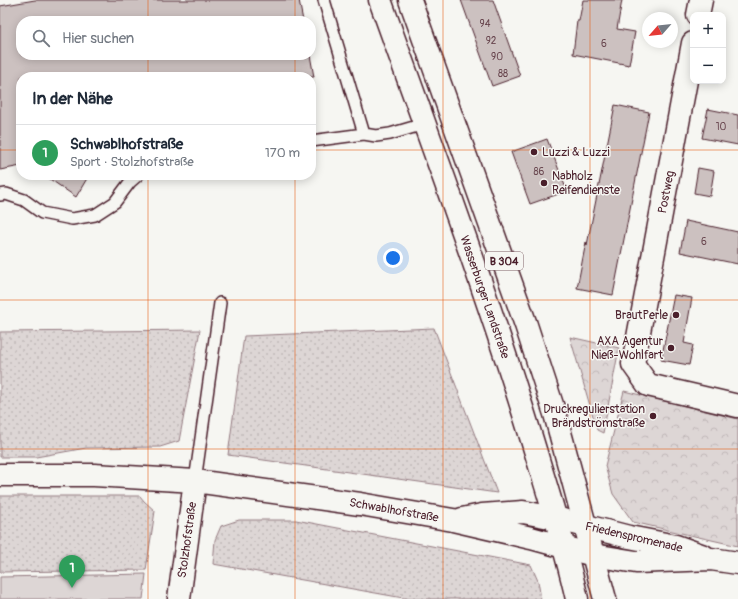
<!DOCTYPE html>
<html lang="de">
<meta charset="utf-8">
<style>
:root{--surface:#fff;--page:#f2f2f3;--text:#1f2937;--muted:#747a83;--line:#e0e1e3;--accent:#4a1f2b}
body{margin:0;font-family:Pangolin,sans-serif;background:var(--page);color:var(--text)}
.controls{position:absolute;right:12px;top:12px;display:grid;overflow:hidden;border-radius:8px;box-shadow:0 2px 10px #0003}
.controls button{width:36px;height:36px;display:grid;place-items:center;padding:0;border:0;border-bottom:1px solid var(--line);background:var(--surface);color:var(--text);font:20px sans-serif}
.compass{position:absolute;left:642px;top:12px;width:36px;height:36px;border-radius:50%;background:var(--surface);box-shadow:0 2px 10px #0003;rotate:242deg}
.you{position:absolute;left:393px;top:258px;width:14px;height:14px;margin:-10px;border:3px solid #fff;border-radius:50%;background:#1a73e8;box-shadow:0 0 0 6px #1a73e833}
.badge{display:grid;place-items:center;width:26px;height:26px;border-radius:50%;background:var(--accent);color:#fff;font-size:13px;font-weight:700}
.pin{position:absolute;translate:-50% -33px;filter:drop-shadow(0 1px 2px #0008)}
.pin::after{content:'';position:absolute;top:21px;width:14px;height:12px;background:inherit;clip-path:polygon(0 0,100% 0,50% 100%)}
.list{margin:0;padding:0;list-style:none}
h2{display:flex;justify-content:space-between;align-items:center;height:52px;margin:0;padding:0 16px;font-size:17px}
h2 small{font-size:13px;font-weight:400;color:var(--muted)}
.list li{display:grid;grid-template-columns:26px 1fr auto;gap:12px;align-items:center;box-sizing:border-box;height:56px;padding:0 16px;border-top:1px solid var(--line)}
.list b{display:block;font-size:15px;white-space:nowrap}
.list p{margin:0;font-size:13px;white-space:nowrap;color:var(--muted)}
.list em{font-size:13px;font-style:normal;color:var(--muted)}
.icon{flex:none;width:22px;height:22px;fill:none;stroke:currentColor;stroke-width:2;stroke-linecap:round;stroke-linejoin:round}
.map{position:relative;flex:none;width:738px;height:599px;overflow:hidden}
.search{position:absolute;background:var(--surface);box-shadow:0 2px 10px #0003;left:16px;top:16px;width:300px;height:44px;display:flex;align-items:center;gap:10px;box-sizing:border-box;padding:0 14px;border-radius:16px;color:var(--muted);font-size:15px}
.panel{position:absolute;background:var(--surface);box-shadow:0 2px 10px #0003;left:16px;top:72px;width:300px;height:108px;border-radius:16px}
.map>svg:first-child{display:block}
.grass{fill:url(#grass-dots);stroke:#947a80}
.forest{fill:url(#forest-crowns);stroke:#947a80}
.garden{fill:#ddd6d5;stroke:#947a80}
.building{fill:#ccc1c0;stroke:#4a1f2b}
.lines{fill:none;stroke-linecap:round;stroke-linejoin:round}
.lane-casing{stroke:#4a1f2b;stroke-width:14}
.street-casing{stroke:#4a1f2b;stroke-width:25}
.secondary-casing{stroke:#4a1f2b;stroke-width:25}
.primary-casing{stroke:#4a1f2b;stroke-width:25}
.lane{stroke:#f6f6f2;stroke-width:11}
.street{stroke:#f6f6f2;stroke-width:22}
.secondary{stroke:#f6f6f2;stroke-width:22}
.primary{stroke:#f6f6f2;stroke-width:22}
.grid{fill:none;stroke:#e8590c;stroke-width:1;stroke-opacity:0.55}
.poi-dot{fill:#4a1f2b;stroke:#f6f6f2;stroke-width:1.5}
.labels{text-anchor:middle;stroke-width:3;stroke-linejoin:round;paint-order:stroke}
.number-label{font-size:10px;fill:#6a4850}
.shield{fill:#f6f6f2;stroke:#7e6067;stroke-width:1}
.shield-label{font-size:11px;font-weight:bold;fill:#4a1f2b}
.poi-label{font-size:12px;fill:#4a1f2b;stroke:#f6f6f2;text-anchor:end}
.street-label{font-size:12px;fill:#4a1f2b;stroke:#f6f6f2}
</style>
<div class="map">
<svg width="738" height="599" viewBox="0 0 738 599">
<defs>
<pattern id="grass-dots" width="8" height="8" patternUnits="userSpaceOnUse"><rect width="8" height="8" fill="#ddd6d5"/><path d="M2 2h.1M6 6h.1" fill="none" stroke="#bfb7b7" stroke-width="1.8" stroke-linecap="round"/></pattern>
<pattern id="forest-crowns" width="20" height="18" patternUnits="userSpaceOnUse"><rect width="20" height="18" fill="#ddd6d5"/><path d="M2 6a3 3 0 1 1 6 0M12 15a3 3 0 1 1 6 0" fill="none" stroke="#bfb7b7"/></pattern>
</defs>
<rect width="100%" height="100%" fill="#f6f6f2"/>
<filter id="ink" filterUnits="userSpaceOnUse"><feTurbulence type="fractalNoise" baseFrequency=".025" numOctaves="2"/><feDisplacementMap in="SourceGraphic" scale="8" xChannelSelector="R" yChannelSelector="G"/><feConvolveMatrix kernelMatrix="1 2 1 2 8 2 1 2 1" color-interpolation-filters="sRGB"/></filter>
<g filter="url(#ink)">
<!-- grass -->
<path class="grass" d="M434,328l63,165 -269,-38 16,-119z
M200,330l-21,111 -19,6 -74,1 -50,9h-36v-125z
M0,496h140l4,5 11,10 -9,59 -146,2z
M239,520h57l235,45 7,16 3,18h-132l-196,-35 2,-24 6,-14z"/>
<!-- forest -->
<path class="forest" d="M570,337l49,11 -16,85 -6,-3z
M624,391l114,28v127l-105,-24 -20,-28 -8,-28z"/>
<!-- garden -->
<path class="garden" d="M146,574l-3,25h-143v-22z"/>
<!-- building -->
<path class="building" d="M35,0h264l4,21h-282v34h289l4,22h-293v89l-21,4v-164z
M461,0h32l27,76 -28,10z
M583,0h39l-5,29 18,3 -6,33 -56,-11 4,-33h2z
M615,105l34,7 -36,183 -36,-7 9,-46 1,3z
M708,109l30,6v30l-36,-7z
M547,139l20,52 -37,13 -19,-52z
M698,168l16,3 -4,25 -16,-3z
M44,175h45l-13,22z
M686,221l52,11v32l-58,-12z
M674,295l18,3 -8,45 9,2 -4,20 -28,-5z"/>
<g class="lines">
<defs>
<path id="lane" d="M324,0l40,134
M311,141l53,-7 12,2 14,-2 34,-10
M0,195l6,-1 18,6 18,13 30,6 23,-4 20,-13 15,-20 8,-7
M195,481l25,-178"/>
<path id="street" d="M698,15l3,-15
M693,43l-60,321 15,21 90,21
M179,599l16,-118"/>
<path id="secondary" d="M0,475h94l101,6 165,23 93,16 78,18 62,17 43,7 75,-3 27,4
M462,519l20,-4 41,-3 32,6 74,19 47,9 28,10"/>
<path id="primary" d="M380,0c52,146 107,292 152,440 16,53 33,105 45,159
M410,0l116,325 29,89 50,185"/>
</defs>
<!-- lane casing -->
<use href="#lane" class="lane-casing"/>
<!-- street casing -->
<use href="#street" class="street-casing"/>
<!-- secondary casing -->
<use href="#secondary" class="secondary-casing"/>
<!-- primary casing -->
<use href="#primary" class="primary-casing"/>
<!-- lane -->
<use href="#lane" class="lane"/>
<!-- street -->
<use href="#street" class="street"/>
<!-- secondary -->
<use href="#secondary" class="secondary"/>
<!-- primary -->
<use href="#primary" class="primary"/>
</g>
</g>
<!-- grid -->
<path class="grid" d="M148,0v21M295,0v21M443,0v599M590,0v599M148,55v22M295,55v22M0,150h21M311,150h427M148,175v424M295,175v424M0,300h738M0,449h738"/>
<!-- markers -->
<g class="poi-dot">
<circle cx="534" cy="152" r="4"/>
<circle cx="544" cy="183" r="4"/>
<circle cx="676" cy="315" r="4"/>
<circle cx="671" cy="348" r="4"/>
<circle cx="653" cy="416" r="4"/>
</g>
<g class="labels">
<!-- number labels -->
<g class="number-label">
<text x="485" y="27">94</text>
<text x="491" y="44">92</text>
<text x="604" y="47">6</text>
<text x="497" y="60">90</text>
<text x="503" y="77">88</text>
<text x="721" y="130">10</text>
<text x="539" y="175">86</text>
<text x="704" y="245">6</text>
</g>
<!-- shield labels -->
<rect class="shield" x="485" y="252" width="38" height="18" rx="3"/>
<g class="shield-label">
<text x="504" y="265">B 304</text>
</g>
<!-- poi labels -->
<g class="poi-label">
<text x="542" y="156" text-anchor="start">Luzzi &amp; Luzzi</text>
<text x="552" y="180" text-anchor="start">Nabholz<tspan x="552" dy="14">Reifendienste</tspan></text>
<text x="668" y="319">BrautPerle</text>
<text x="663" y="345">AXA Agentur<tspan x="663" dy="14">Nieß-Wohlfart</tspan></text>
<text x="645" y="413">Druckregulierstation<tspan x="645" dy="14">Brändströmstraße</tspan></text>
</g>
<!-- street labels -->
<g class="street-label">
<text transform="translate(666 192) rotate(-79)" y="4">Postweg</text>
<text transform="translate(485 297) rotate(71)" y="4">Wasserburger Landstraße</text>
<text transform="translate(394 510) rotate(10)" y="4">Schwablhofstraße</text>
<text transform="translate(634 537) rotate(13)" y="4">Friedenspromenade</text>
<text transform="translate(187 540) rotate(-82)" y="4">Stolzhofstraße</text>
</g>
</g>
</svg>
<div class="controls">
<button>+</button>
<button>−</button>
</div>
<svg class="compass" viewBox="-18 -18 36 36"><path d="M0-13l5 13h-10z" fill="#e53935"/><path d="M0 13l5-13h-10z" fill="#747a83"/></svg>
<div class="you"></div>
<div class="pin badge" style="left:72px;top:588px;background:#2e9e5b">1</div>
<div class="search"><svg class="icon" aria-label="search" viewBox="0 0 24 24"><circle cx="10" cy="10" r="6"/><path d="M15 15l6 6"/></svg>Hier suchen</div>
<section class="panel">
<h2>In der Nähe<small></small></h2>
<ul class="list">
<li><span class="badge" style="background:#2e9e5b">1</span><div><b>Schwablhofstraße</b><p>Sport · Stolzhofstraße</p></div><em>170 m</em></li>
</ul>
</section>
</div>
